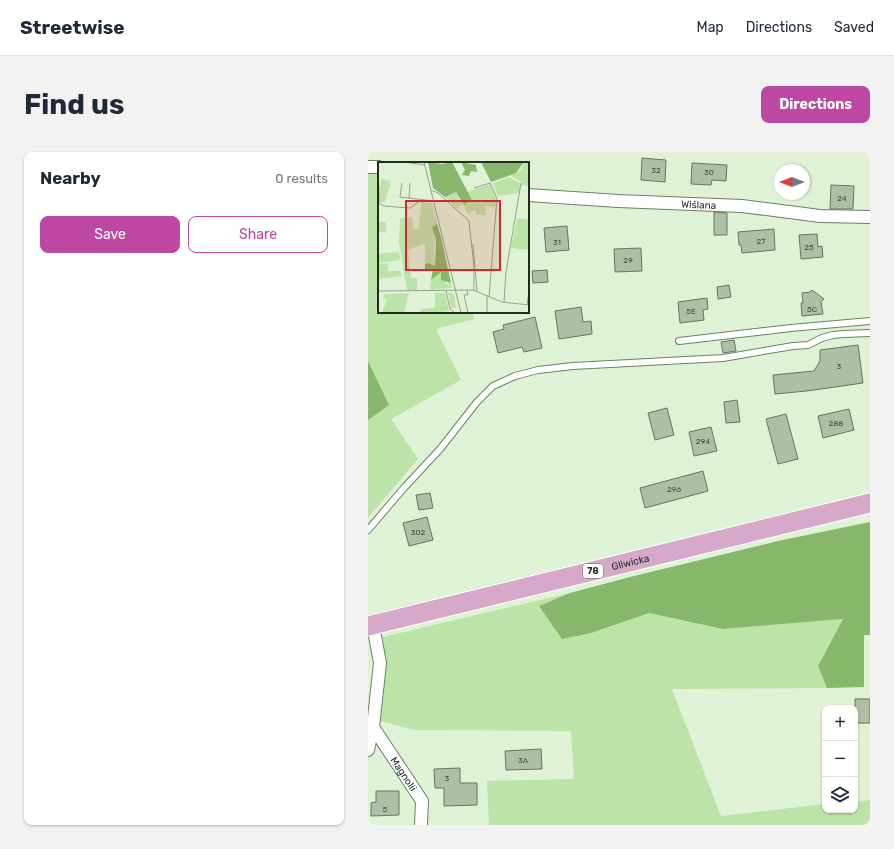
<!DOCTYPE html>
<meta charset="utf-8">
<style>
:root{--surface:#fff;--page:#f2f2f3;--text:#1f2937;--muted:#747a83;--line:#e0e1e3;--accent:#bc48a1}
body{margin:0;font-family:Rubik,sans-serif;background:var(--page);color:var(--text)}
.controls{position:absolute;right:12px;bottom:12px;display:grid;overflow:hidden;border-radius:8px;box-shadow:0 1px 3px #0004}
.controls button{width:36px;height:36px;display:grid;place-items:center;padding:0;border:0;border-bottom:1px solid var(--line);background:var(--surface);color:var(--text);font:20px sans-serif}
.compass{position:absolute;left:406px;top:12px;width:36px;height:36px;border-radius:50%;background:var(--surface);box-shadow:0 1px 3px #0004;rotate:270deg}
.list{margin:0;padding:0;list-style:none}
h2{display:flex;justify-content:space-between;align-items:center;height:52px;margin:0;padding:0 16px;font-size:17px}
h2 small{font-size:13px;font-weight:400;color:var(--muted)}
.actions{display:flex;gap:8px;padding:12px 16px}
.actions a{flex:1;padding:9px 0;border:1px solid var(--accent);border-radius:8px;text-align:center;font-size:14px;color:var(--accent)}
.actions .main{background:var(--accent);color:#fff}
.icon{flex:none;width:22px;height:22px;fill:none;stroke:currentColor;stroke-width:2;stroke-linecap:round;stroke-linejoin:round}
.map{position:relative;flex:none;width:502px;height:673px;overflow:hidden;border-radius:8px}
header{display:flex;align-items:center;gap:24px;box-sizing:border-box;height:56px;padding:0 20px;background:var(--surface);border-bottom:1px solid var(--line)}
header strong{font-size:19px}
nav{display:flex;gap:22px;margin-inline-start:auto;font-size:14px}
.intro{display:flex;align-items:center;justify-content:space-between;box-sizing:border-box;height:96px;padding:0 24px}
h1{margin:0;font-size:28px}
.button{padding:10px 18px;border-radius:8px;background:var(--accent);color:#fff;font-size:14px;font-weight:700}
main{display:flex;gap:24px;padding:0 24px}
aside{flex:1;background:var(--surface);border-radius:8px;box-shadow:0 1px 3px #0004}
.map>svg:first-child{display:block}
.green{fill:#bce3a8}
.forest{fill:#86b76a}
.building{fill:#adbfa4;stroke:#66765e}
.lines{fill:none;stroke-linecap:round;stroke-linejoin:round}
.lane-casing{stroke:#6e7f66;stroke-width:8}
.street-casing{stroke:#6e7f66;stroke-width:14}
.primary-casing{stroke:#fff;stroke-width:21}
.lane{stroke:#fff;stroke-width:6}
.street{stroke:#fff;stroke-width:12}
.primary{stroke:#d6a8ca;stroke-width:19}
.labels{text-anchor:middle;stroke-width:3.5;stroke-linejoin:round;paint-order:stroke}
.number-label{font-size:8px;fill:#464f41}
.shield{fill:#fff;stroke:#656a63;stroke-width:1}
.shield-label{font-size:9px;font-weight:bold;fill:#232a20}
.street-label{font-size:10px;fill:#232a20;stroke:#fff}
.inset-river{fill:none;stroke:#b1e495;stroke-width:2}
.inset-road{fill:none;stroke:#94a28d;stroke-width:1}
.view{fill:#d62828;fill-opacity:0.15;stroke:#d62828;stroke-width:2}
.inset-edge{fill:none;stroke:#232a20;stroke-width:2}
</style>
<header>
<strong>Streetwise</strong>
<nav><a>Map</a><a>Directions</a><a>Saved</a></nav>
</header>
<div class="intro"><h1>Find us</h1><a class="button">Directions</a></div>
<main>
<aside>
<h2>Nearby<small>0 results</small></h2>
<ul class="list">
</ul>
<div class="actions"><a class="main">Save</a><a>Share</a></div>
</aside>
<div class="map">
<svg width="502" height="673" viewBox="0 0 502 673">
<rect width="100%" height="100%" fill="#e0f2d6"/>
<!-- green -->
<path class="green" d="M0,20h11v140h94l1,7 -38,10 25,51 -70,39 27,40 -50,59v-98l21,-15 -21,-44z
M202,441l-31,13 110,7 74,16 120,-10 -25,47 9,22 -155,1 49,127 104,-12v6h30v-8l15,-2v25h-381l-2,-44 87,-2 -3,-48 -157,-1 -34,-9 5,-60 -2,-24z"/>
<!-- forest -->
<path class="forest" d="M0,209l21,44 -21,15z
M502,370v113h-6v52l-37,1 -9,-22 25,-47 -120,10 -74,-16 -58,20 -29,6 -23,-33 31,-13 60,-16 148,-36z"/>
<!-- building -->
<path class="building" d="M274,6l24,2 -1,22 -24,-2z
M324,11l35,2 -1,16 -14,-1 -1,5 -20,-1z
M463,33l23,1 -1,23h-23z
M346,60l13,1v22h-13z
M199,74l2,24 -23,2 -2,-24z
M406,77l1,21 -33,3 -1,-8h-2l-1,-13z
M449,82l1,13 4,-1 1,11 -22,2 -2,-24z
M273,96l1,23 -27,1 -1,-23z
M179,118l1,12 -15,1 -1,-12z
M361,133l2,12 -13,2 -1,-12z
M444,138l12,9 -3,3 2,12 -21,2 -1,-13h2l-1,-10 8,-1z
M339,146l1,11 -5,1 1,10 -24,3 -2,-21z
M213,155l2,15 8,-1 1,13 -33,5 -4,-28z
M167,165l7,31 -18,4 -2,-5 -24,6 -5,-21 11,-3 -1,-4z
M366,188l2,11 -13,2 -2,-11z
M490,193l5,38 -56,8 -32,3 -2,-19 41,-4 6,-10v-11z
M369,248l3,22 -14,1 -2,-21z
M299,256l7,27 -19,5 -7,-27z
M481,257l5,21 -31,8 -5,-22z
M418,262l12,45 -20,5 -12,-45z
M343,275l6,24 -23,5 -5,-24z
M335,319l5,20 -63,17 -5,-20z
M62,341l3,15 -14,2 -3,-15z
M59,365l6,23 -24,6 -6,-23z
M487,547h15v24h-15z
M173,597l1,20 -36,1 -1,-19z
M92,616v15h17v22l-33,1v-18h-9l-1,-19z
M8,639h23v24l-28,1v-13l5,-1z"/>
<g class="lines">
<defs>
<path id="lane" d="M311,189l112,-13 79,-7
M0,378l35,-41 38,-41 36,-46 16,-16 22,-10 23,-6 35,-4 150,-8 70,-12 15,-1 14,-7 11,-3 11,-1 26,-1"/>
<g id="street">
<path d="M0,15h11"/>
<path id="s1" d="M160,43l90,6 124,5 78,10 50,1"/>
<path id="s2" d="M5,575l49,74 -1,24"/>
<path d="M0,598l5,-23 7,-64 -7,-38"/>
</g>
<g id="primary">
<path id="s3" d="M0,474l502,-123"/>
</g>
</defs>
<!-- lane casing -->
<use href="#lane" class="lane-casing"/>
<!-- street casing -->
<use href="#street" class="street-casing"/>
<!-- primary casing -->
<use href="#primary" class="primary-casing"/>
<!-- lane -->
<use href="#lane" class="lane"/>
<!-- street -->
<use href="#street" class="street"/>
<!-- primary -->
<use href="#primary" class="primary"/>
</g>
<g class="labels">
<!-- number labels -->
<g class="number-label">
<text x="288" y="21">32</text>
<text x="341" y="23">30</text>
<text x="474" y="49">24</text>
<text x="393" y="92">27</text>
<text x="189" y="93">31</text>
<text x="441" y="98">25</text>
<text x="260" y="111">29</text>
<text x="444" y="160">5C</text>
<text x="323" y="162">5E</text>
<text x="471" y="217">3</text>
<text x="468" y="274">288</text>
<text x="335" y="292">294</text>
<text x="306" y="340">296</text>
<text x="50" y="383">302</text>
<text x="155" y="611">3A</text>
<text x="79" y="629">3</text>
<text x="17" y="660">5</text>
</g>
<!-- shield labels -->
<rect class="shield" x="215" y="412" width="20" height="14" rx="3"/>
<g class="shield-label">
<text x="225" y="422">78</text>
</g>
<!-- street labels -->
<g class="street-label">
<text dy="4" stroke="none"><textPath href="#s1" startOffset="171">Wiślana</textPath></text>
<text dy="4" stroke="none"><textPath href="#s3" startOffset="270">Gliwicka</textPath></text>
<text dy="4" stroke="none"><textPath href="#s2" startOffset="56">Magnolii</textPath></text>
</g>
</g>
<!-- overview -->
<g transform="translate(10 10)">
<rect width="151" height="151" fill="#e0f2d6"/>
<path d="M146,0h5v24l-8,-1v-3l-11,-7 11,-5zM131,15l11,6 -1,10 -21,3 -5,-13zM3,17l10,2 -6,21h-6zM112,22l6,13v10l-11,-1 1,9h-10l-1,-5 -7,4 -5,-10 -6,4 -12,-11 11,-5 9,11 7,-3 -5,-8zM43,40l11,1 7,26 -2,-4 -3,25 1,16 -10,-2v-21l-17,7 3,28h6v12h-10l-8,-48 1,-24 12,-1 1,12h6zM139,56l12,2v26l-2,4 -16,-2zM0,60h8v11l-8,-2zM21,90l1,8 -22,3v-9zM10,101v8h12l2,5 -24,3v-15zM60,110h3l5,12 5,-1 1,5 -22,2 1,-10zM70,130l6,2 2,14h-5zM31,131l-5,20 -22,-1 5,-12 -4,-2 1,-4zM57,131h10l4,18 -17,2h-19l22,-4z" fill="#bce3a8"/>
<path d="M50,0l14,2 10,-2 20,38 -8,4 -8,-12 -11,5 -12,-9zM83,0l15,3 1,7 -6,-1 -2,5 -7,-1 3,-5zM103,0h43l-8,11 -25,9zM59,62l4,13 10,46 -10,-3v-8l-10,8 2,-11h-8v-5l3,-1 7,3 1,-27 -4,-12z" fill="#86b76a"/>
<path class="inset-river" d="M43,151l2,-3 25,-2"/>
<path class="inset-road" d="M26,0l21,3M46,0l37,151M24,21l-2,14 34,4M1,24v17l5,3 26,2 10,-7M96,26l16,-5 7,15 -8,99M53,28l7,3 31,28 5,46v23M31,37l1,-16M95,82l4,47M89,128l1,5h-4l4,18M0,129l95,-1 29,12 27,3M68,129l4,18 5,4M109,134v17M126,140l2,-30 15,-89M149,143l2,-15"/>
<path class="view" d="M28,39h94v69h-94z"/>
<rect width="151" height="151" class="inset-edge"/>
</g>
</svg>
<div class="controls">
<button>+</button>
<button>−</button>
<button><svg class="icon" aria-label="layers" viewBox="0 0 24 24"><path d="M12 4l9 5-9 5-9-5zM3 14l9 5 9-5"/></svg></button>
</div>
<svg class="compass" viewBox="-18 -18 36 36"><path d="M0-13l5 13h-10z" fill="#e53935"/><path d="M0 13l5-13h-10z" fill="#747a83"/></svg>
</div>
</main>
